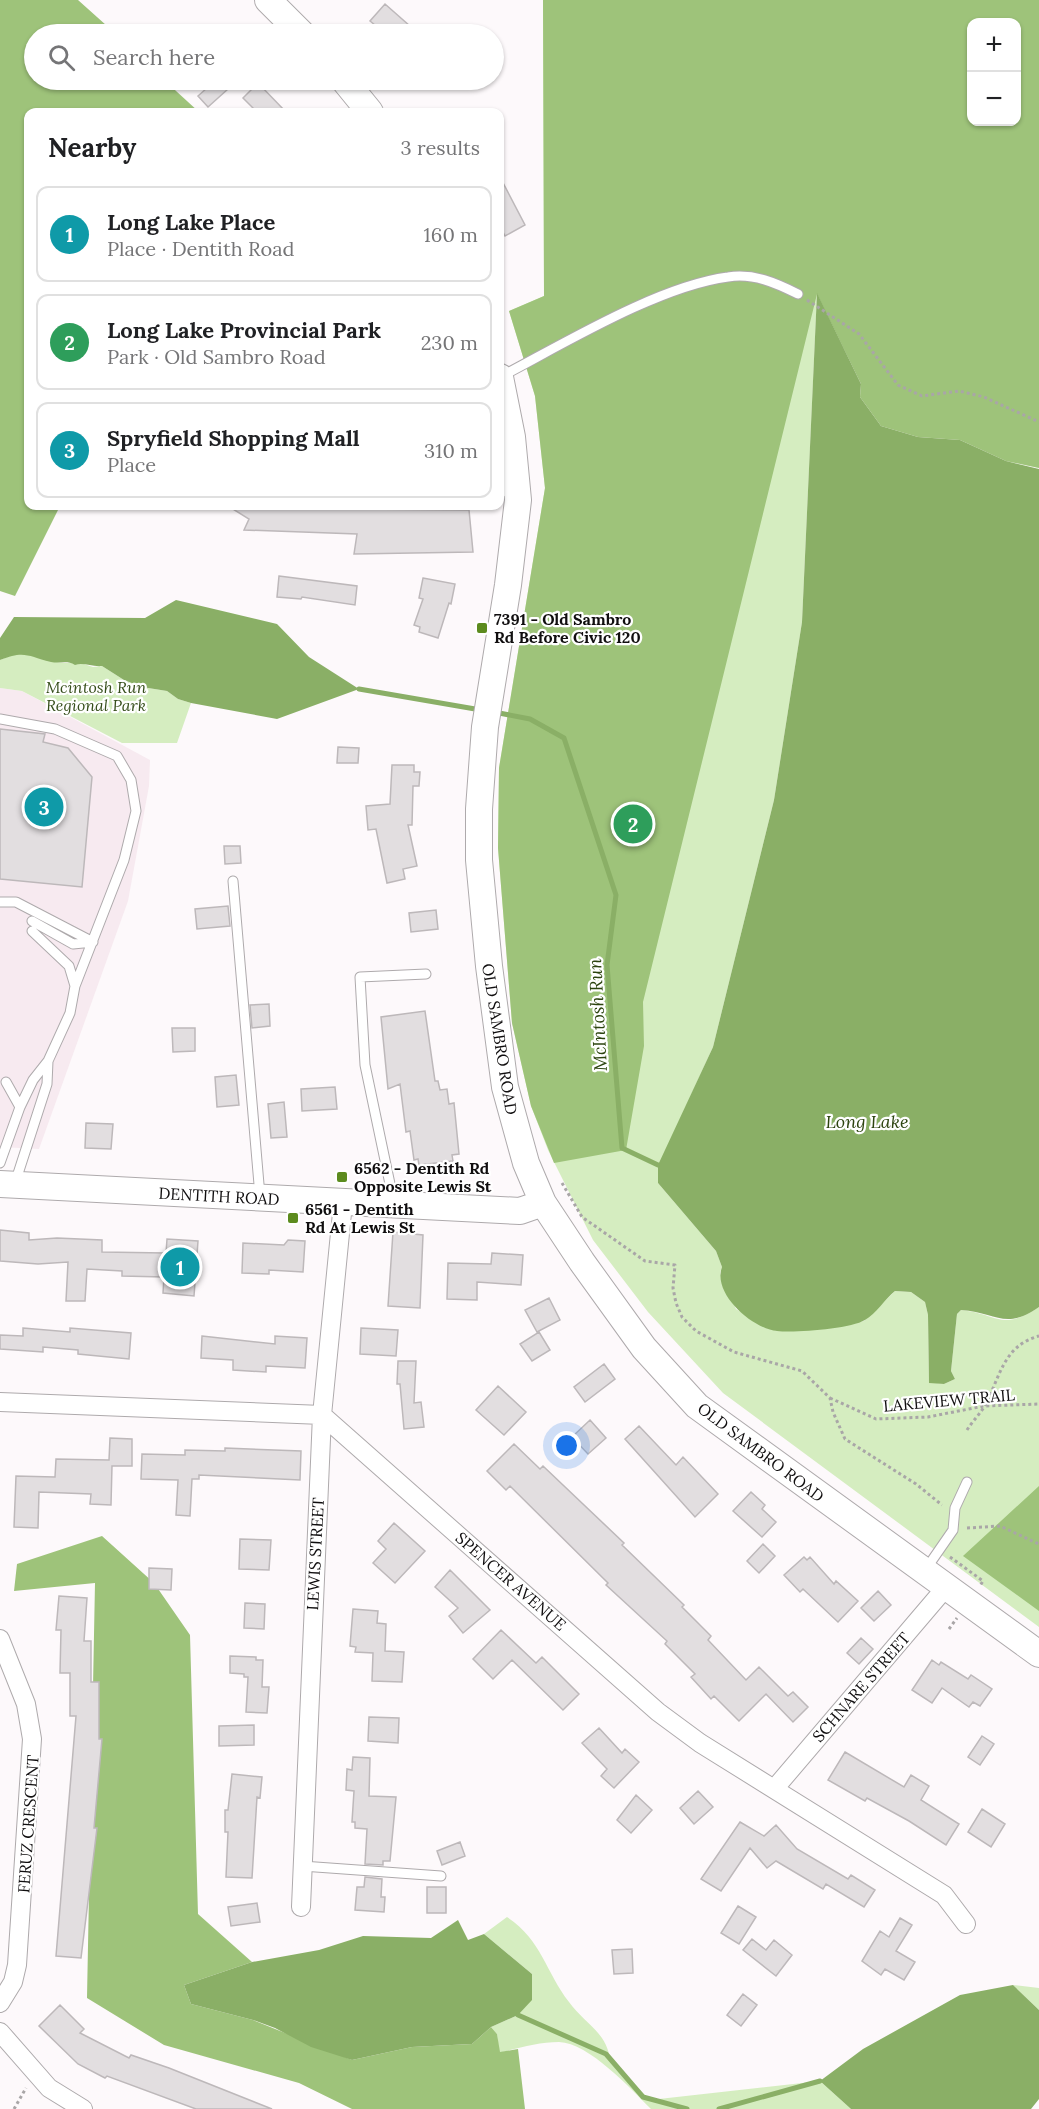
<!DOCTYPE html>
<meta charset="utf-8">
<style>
:root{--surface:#fff;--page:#f6f6f6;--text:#202124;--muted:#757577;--line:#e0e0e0;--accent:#ea580c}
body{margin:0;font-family:Lora,serif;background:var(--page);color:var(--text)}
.controls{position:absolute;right:18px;top:18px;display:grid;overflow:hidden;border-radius:12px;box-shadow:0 2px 4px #0004}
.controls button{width:54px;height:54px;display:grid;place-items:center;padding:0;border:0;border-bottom:2px solid var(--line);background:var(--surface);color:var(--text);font:30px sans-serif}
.you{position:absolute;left:567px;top:1446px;width:21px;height:21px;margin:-15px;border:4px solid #fff;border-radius:50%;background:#1a73e8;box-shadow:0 0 0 9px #1a73e833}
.badge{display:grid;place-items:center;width:39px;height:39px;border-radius:50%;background:var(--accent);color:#fff;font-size:20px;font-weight:700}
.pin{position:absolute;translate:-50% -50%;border:3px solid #fff;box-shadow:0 2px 6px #0006}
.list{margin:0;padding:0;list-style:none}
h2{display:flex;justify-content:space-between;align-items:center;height:78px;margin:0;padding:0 24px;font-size:26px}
h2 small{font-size:20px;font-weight:400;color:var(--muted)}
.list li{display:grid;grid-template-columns:39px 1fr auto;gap:18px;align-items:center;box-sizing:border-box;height:96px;margin:0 12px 12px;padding:0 12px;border:2px solid var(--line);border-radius:12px}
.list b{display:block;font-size:22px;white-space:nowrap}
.list p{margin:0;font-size:20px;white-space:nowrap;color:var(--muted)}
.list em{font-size:20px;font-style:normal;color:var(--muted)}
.icon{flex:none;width:33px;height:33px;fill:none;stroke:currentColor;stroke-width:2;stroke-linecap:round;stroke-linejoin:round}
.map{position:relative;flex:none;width:1039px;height:2109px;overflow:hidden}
.search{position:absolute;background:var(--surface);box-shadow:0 2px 4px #0004;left:24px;top:24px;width:480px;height:66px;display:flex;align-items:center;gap:15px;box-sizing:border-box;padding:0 21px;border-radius:33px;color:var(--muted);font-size:22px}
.panel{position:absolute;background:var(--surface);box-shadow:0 2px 4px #0004;left:24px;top:108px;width:480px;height:402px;border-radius:12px}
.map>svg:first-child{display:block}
.built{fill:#f7eaf0}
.green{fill:#d5edc0;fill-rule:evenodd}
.forest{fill:#9ec37a;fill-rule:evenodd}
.water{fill:#8aaf66}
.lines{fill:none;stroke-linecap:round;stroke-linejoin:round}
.stream{stroke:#8aaf66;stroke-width:5}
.building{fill:#e2dee0;stroke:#bdb8ba;stroke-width:1.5}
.service-casing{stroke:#aeaaac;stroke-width:11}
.minor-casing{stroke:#aeaaac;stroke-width:20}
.secondary-casing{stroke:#aeaaac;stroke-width:28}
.path{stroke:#a9a6a7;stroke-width:3;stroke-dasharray:3 3;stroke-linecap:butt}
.service{stroke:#fff;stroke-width:9}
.minor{stroke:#fff;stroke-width:18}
.secondary{stroke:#fff;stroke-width:26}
.poi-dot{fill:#5c8b1e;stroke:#fff;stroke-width:2}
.labels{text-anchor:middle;stroke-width:4.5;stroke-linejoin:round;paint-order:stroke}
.poi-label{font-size:16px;font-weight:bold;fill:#100e0f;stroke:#fff;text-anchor:start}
.park-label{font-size:16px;font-style:italic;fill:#364e1b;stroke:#fff}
.street-label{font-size:16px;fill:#100e0f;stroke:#fff}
.water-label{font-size:18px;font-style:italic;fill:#2c440f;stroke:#fff}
</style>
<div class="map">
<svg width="1039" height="2109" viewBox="0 0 1039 2109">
<rect width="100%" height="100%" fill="#fdf9fb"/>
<!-- built -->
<path class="built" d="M0,688l22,3 128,69 -1,26 -21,115 -89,248 -39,-2z"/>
<!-- green -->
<path class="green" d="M543,0h496v468l-33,-7 -189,-167 -15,328 -28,178 -61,247 -54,118 -1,18 58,68 6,16 -2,6 16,36 31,19 10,3 40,-2 47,-8 31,-30 16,1 14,10 3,13 1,67 15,2 11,-5 -4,-8 6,-57 4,-4c38,4 40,22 78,-3v320l-316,-234 -75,-81 -55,-72 -45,-90 -17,-44 -19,-83 -14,-175 1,-80 46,-280 -10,-92 -26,-85 35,-15zM972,22h44v100h-44z
M14,654h12l35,9h20l12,4 9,-1 22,14 18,7 25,4 11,8 13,4 -14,40h-55l-100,-52 -22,-3v-28z
M507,1917c34,22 39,55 62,85 15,21 39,31 41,59l40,39 170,-19 31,28h-200c-20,-20 -62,-66 -92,-67 -20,0 -41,6 -60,11l-2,-19 -6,-7 27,-12 14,-41 -48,-40z
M1013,1985l26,3v22z"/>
<!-- forest -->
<path class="forest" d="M0,0h78l38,34h-82v46h130l35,32h-171v394h32l-45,90 -15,-5z
M543,0h496v468l-33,-7 -46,-21 -42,-3 -37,-11 -21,-29 1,-13 -44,-90 -174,708 1,44 -18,104 -72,13 -23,-57 -19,-83 -14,-175 1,-80 46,-280 -10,-92 -26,-85 35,-15zM972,22h44v100h-44z
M1039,1486v125l-76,-55z
M102,1536l52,47 36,52 8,279 54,48 -68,23 7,19 62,16 99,40 60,-13 60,-3 19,-17 6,7 3,18 18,-3 7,60h-173l-53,-26 -135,-38 -77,-47 8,-415 -81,8 3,-27z"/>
<!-- water -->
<path class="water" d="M817,293l44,91 -1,13 21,29 37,11 42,3 46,21 33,8v838c-34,24 -43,5 -78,3l-4,4 -6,57 4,8 -11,5 -15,-1 -1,-68 -3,-13 -14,-10 -16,-1c-10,8 -19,23 -30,29 -15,9 -70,13 -88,11 -24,-2 -65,-37 -55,-64l-6,-16 -58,-68v-18l55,-118 61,-247 28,-178z
M176,600l101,24 32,33 50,32 -82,30 -86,-16 -13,-4 -11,-8 -25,-4 -18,-7 -22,-14c-10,1 -19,-4 -27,-1 -8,-5 -15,-1 -24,-3 -23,-6 -27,-12 -51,-2v-22l14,-21 131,1z
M458,1920l10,20 16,-6 48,40v26l-14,15 -27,12 -19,17 -60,3 -60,13 -41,-13 -36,-19 -22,-8 -62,-16 -7,-19 68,-23 67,-12 44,-14 68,2z
M1013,1985l26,25v89l-8,10h-180l-31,-28 43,-32 97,-54z"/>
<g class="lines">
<!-- stream -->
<path class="stream" d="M359,689l122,21
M494,712l36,7 34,19 52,157 -9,70 15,183 36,17
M518,2015l88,39 37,43 44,12
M719,2109l101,-28"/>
</g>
<!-- building -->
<path class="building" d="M385,4l34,30h-33l-16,-13z
M216,80h22l-30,27 -10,-11z
M258,83l28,29h-29l-14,-14z
M500,177l25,48 -20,11 -5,-10z
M228,506h130l-1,3 112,1 4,42 -119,2 3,-20 -113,-4 5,-11z
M279,576l78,10 -2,19 -53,-8 -1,2 -24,-2z
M423,578l32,6 -4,20 -2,-1 -11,35 -19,-6 1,-5 -6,-2 9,-26 -4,-1z
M0,729l45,5 -2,8 25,6 24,29 -10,110 -82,-8z
M338,747l21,1 -1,15h-21z
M392,765h22v7h6l-1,14h-6l-1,39h-4l9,41 -14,3 2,10 -18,4 -11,-54 -8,1 -2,-24 24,-2z
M224,846h16l1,17 -16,1z
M228,906l2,20 -33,3 -2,-20z
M436,910l2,19 -27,3 -2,-19z
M269,1004l1,22 -18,2 -2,-23z
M425,1011l10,70h3l2,9 7,-1 2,15 5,-1 5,51 -7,1 1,6 -34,4 -1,-6 -4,1 -4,-29 -4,1 -6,-48 -12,5 -7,-72z
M172,1028h23v23l-22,1z
M236,1075l3,30 -22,2 -2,-30z
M335,1087l2,22 -35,2 -1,-22z
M284,1102l3,35 -16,1 -3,-34z
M86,1123l27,1 -2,25 -26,-1z
M0,1230l29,3v7l28,-2 45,2v12l64,1 1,-14 31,2 -4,55 -31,-3 1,-16 -42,-1v-5l-35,-2 -2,32h-19l2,-39 -30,2 -38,-3z
M393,1232l30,3 -3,73 -32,-2z
M288,1240l17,1 -2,31 -34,-2v4l-27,-1 1,-30 41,2z
M492,1253l31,2 -2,30 -44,-3v18l-30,-1 1,-36 43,1z
M549,1298l11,22 -23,12 -12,-22z
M23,1328l47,4v-4l61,5 -2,26 -51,-5v-4l-35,-3v5l-43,-3v-14l23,1z
M361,1328l37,2 -2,26 -36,-2z
M539,1332l11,18 -18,11 -12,-17z
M202,1336l73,8v-8l32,2 -2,30 -39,-2v6l-33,-2v-10l-32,-2z
M398,1361h18l-2,42 7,-1 3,25 -20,2 -4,-45h-3z
M604,1364l11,15 -30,23 -11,-15z
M498,1386l28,26 -22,23 -28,-25z
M590,1420l16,18 -18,16 -16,-17z
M639,1426l37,39 7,-8 35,37 -23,23 -70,-78z
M110,1438l22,1v27h-20l-1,39 -21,-1 1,-10 -52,-2 -1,36 -24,-1 2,-51 39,1 1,-18 53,1z
M514,1444l26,25 3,-3 81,77 -2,2 62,60 -2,2 29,29 -3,4 38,40 13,-13 29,29 5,-4 15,15 -15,15 -27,-28 -27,27 -25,-25 -3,3 -20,-22 4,-3 -30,-30 2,-3 -61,-56 2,-2 -98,-97 -4,4 -19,-19z
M225,1448l76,3 -1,29 -101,-5v4h-7l-2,37 -14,-1 2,-35 -37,-1 1,-25 43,1v-5l40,1z
M751,1492l14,13 -3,4 14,13 -14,15 -29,-26z
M394,1523l31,28 -30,32 -22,-20 13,-14 -8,-8z
M240,1539l31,1 -2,30 -30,-1z
M763,1544l12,12 -16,17 -12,-12z
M804,1557l3,3 3,-3 24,27 2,-3 22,20 -20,21 -35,-33 -3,3 -16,-17z
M149,1568l23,1 -1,21 -22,-1z
M450,1570l40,40 -27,23 -14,-17 9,-8 -23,-21z
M878,1591l13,14 -17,16 -13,-13z
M59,1596l28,2 -3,43h7v41h8v57h3l-8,89h3l-16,130 -25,-2 20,-240h-6v-43h-10l1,-43h-5z
M245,1603l20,1 -1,25 -20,-1z
M353,1609l25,2 -1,12 9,1 -1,27 19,1 -2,30 -30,-1 1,-28 -18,-1 1,-5 -6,-1z
M501,1630l35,33 6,-6 37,37 -16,16 -51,-50 -19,19 -20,-20z
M861,1638l12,11 -14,15 -12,-11z
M230,1656l26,1v3h7l-1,27h7l-2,26 -21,-1 2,-35h-4v-3l-14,-1z
M932,1660l7,5 2,-3 27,17 3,-4 21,14 -12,17 -7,-4 -4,5 -27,-19 -10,15 -20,-13z
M369,1717l30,1 -1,25 -30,-2z
M254,1725v20l-35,1v-20z
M599,1728l23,25 3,-4 14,13 -25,26 -13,-12 6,-7 -25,-26z
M982,1736l12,8 -14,21 -12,-8z
M845,1752l59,35 7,-12 18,11 -8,14 38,24 -13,21 -37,-24 -42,-23 -2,3 -37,-21z
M353,1757l17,1 -1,38 27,1 -6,64h-7v4l-18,-1 2,-35 -12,-1v-6h-3l2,-31 -8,-1 1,-21 5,1z
M232,1774l30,3 -2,21 -3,-1 -5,81 -26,-1 2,-45h-3v-22h3z
M698,1791l15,16 -19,17 -14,-16z
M636,1795l16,15 -21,23 -14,-13z
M982,1809l23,15 -14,23 -23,-15z
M740,1822l24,14 12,-11 21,24 51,30 3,-4 24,15 -11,17 -38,-23 -3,5 -47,-28 -9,7 -17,-20 -29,43 -20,-12z
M460,1842l5,14 -23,9 -5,-14z
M365,1877l17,2 -1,18h4l-1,15 -29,-2 2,-23h7z
M427,1887h19v26h-19z
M257,1903l3,19 -29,4 -3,-19z
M738,1906l18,11 -17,27 -18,-11z
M900,1918l12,7 -16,26 19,11 -11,18 -19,-11 -4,6 -19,-14 18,-30 9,6z
M752,1939l14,11 8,-10 18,15 -16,21 -33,-26z
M632,1949l1,24 -19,1 -2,-24z
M743,1994l14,11 -16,21 -14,-11z
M60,2005l24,24 -4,4 49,25 2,-3 38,13 103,41h-76l-89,-33 -2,2 -27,-14 -39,-38z"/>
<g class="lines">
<defs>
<path id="service" d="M502,376c63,-33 157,-90 226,-99 26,-4 48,6 70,17
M500,487l13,10
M0,719l55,10 62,27 14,24 5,31 -12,49 -49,126 -5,27 -22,48 -15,19 -13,27 -20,56
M233,881l27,315
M0,902h16l77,40
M32,921l41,23 20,-2
M32,931l37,35 6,20
M6,1082l14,25
M15,1183l32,-99 1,-23
M394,1203l-29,-138 -5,-88 66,-3
M926,1569l27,-39 2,-22 12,-26
M302,1866l139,10"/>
<path id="minor" d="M0,1402l322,13 336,297 42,31 244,152 22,29
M0,1639l26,65 6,35 -15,226 -4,17 -13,21
M775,1788l172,-202
M301,1907l21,-492 21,-212
M0,2032l49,56 34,21"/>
<path id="secondary" d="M268,0l34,34
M344,80l26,32
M500,377l12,60 6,63 -10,85 -23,142 -6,82v51l10,106 16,121 21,76 17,40 39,59 62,86 53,58 342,248
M0,1184l520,27 23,-8"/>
</defs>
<!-- service casing -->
<use href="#service" class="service-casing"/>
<!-- minor casing -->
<use href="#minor" class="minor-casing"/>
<!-- secondary casing -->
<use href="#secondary" class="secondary-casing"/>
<!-- path -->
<path class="path" d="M807,300l52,34 39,51 24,11 37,-5 25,6 55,25
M562,1183l20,34 63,44 30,4 -2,23 3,15 6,14 14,14 38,21 68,19 28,27 3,14 12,27 71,45 26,21
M830,1398l46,21 52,-2 56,-11 55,-2
M967,1430c5,-8 12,-15 17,-23 16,-28 18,-61 55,-71
M967,1528l33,-2 39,18
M950,1557l33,24 -3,5
M949,1629l8,-11
M14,2109l12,-21"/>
<!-- service -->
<use href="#service" class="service"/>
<!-- minor -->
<use href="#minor" class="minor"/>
<!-- secondary -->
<use href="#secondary" class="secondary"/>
</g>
<!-- markers -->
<g class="poi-dot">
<rect x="476" y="622" width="12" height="12" rx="3"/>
<rect x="336" y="1171" width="12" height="12" rx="3"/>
<rect x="287" y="1212" width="12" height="12" rx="3"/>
</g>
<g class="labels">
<!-- poi labels -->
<g class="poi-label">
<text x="494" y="625">7391 - Old Sambro<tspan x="494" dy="18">Rd Before Civic 120</tspan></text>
<text x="354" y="1174">6562 - Dentith Rd<tspan x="354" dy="18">Opposite Lewis St</tspan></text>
<text x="305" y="1215">6561 - Dentith<tspan x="305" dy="18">Rd At Lewis St</tspan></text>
</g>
<!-- park labels -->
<g class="park-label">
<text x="96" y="693">Mcintosh Run<tspan x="96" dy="18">Regional Park</tspan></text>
</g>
<!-- street labels -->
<g class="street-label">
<text transform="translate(500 1039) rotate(81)" y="6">OLD SAMBRO ROAD</text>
<text transform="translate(219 1196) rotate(3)" y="6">DENTITH ROAD</text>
<text transform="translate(949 1400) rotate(-5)" y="6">LAKEVIEW TRAIL</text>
<text transform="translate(761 1452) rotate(37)" y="6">OLD SAMBRO ROAD</text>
<text transform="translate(315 1554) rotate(-87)" y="6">LEWIS STREET</text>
<text transform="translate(511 1581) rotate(41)" y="6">SPENCER AVENUE</text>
<text transform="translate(861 1687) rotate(-49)" y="6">SCHNARE STREET</text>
<text transform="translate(28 1824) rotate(-86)" y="6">FERUZ CRESCENT</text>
</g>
<!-- water labels -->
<g class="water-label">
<text transform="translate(598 1015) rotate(-93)" y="6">McIntosh Run</text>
<text x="867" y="1128">Long Lake</text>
</g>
</g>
</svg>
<div class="controls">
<button>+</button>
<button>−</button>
</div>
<div class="you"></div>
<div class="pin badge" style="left:180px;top:1267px;background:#0f9aa8">1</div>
<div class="pin badge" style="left:633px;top:824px;background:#2e9e5b">2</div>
<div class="pin badge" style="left:44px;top:807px;background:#0f9aa8">3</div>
<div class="search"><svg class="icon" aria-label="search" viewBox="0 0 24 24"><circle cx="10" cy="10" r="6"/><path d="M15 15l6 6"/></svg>Search here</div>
<section class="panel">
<h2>Nearby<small>3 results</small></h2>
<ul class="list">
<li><span class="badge" style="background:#0f9aa8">1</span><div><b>Long Lake Place</b><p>Place · Dentith Road</p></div><em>160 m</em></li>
<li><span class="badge" style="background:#2e9e5b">2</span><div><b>Long Lake Provincial Park</b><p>Park · Old Sambro Road</p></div><em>230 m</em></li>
<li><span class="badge" style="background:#0f9aa8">3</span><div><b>Spryfield Shopping Mall</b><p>Place</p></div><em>310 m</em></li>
</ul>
</section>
</div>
